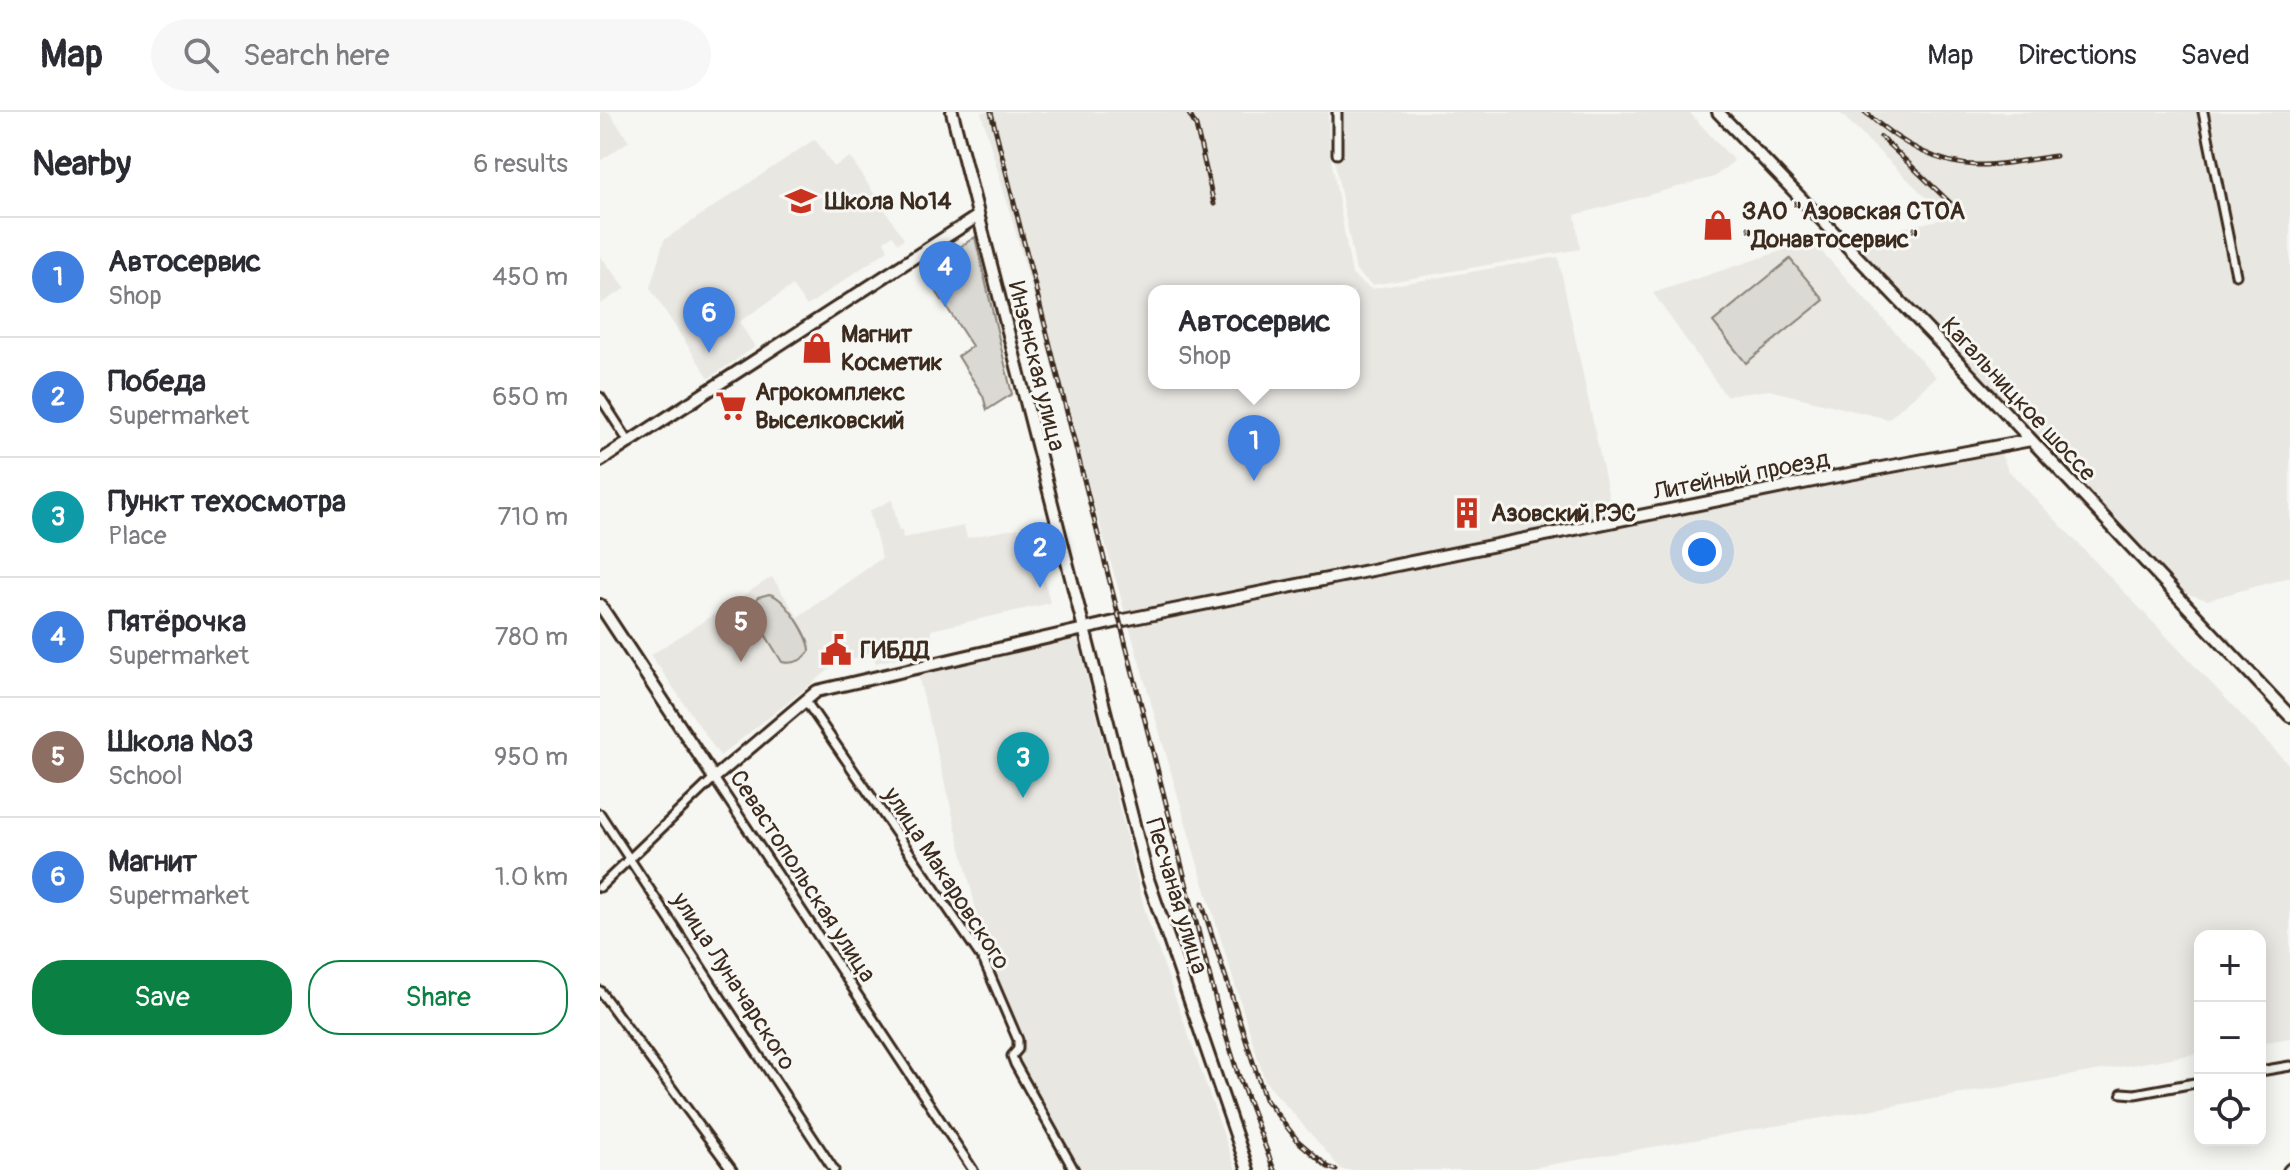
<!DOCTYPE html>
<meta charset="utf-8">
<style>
:root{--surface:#fff;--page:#f7f7f7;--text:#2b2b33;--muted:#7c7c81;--line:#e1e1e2;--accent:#0b8043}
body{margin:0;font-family:Pangolin,sans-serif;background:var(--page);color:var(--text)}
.controls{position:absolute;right:24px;bottom:24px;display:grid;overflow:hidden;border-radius:16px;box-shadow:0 4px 20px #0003}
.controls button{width:72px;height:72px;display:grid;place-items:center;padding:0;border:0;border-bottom:2px solid var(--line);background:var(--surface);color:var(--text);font:40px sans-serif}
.you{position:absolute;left:1102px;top:440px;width:28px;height:28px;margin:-20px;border:6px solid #fff;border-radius:50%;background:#1a73e8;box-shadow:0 0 0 12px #1a73e833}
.badge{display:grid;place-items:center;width:52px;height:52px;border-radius:50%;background:var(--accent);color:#fff;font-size:26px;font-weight:700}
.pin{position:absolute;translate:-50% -66px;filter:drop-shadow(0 2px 4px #0008)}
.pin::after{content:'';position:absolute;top:42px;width:28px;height:24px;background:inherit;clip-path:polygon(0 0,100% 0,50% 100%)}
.popup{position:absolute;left:548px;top:173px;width:212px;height:104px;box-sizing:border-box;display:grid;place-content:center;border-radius:16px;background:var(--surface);filter:drop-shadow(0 2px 6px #0005);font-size:26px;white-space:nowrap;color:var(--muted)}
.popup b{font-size:30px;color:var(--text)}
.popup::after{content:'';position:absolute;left:50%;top:100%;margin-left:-16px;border:16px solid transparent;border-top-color:var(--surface)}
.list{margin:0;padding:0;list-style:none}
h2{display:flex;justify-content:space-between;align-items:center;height:104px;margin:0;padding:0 32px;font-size:34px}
h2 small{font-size:26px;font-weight:400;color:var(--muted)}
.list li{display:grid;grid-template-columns:52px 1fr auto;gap:24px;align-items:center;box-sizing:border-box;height:120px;padding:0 32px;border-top:2px solid var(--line)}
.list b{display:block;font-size:30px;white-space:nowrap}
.list p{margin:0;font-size:26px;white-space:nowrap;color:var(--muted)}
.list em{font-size:26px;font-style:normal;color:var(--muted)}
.actions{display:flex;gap:16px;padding:24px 32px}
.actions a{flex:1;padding:18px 0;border:2px solid var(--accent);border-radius:32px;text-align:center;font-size:28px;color:var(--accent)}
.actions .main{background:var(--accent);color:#fff}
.icon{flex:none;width:44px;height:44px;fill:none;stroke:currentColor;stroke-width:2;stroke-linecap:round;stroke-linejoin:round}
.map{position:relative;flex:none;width:1690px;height:1058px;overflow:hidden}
header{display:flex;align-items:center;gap:48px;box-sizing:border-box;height:112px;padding:0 40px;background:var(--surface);border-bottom:2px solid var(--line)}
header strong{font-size:38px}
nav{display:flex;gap:44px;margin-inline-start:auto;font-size:28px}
.search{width:560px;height:72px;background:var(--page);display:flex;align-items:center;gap:20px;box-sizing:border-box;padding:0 28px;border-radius:44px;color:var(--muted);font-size:30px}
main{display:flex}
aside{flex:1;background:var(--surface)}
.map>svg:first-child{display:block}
.built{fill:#e8e7e2;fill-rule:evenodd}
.green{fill:#dad9d3;stroke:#8a8278;stroke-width:2}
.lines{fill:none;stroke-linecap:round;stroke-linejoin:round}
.street-casing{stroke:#3b2a1e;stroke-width:13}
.secondary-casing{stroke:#3b2a1e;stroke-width:16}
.street{stroke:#f6f6f2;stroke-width:7}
.secondary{stroke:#f6f6f2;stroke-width:10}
.rail-casing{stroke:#3b2a1e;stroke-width:5}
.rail{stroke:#f6f6f2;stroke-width:2;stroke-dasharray:6;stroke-linecap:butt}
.labels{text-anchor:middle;stroke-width:6;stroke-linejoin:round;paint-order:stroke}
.poi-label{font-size:24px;font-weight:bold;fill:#3b2a1e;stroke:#f6f6f2;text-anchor:start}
.street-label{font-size:24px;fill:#3b2a1e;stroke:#f6f6f2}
</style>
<header>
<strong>Map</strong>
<div class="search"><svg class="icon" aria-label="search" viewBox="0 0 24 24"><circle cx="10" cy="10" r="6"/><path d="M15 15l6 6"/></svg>Search here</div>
<nav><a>Map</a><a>Directions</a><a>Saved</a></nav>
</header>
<main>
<aside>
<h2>Nearby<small>6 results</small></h2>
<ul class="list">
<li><span class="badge" style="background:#3f7fe0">1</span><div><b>Автосервис</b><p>Shop</p></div><em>450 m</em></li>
<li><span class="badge" style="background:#3f7fe0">2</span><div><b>Победа</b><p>Supermarket</p></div><em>650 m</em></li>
<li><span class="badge" style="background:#0f9aa8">3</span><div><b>Пункт техосмотра</b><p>Place</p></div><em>710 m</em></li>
<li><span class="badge" style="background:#3f7fe0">4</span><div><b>Пятёрочка</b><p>Supermarket</p></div><em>780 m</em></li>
<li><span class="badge" style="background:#8d6e63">5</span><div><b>Школа №3</b><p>School</p></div><em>950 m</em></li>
<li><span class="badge" style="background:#3f7fe0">6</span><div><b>Магнит</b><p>Supermarket</p></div><em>1.0 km</em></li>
</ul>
<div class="actions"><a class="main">Save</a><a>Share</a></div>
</aside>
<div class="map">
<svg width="1690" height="1058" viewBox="0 0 1690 1058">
<rect width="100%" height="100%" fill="#f6f6f2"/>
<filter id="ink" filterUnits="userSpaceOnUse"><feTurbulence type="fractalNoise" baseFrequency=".0125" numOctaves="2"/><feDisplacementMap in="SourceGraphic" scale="16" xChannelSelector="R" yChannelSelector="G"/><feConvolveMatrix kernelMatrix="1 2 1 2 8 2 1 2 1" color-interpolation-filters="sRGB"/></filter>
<g filter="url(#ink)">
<!-- built -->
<path class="built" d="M0,0h9l20,29 -29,20z
M381,0h347l1,35 23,128 19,14 187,-32 57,269 384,-76 9,20 282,296v272l-30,5v-107h-60v117l-681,117h-177l-77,-89 -68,-219zM554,179h200v92h-200z
M730,0h359l45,49 -20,16 -139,38 5,34 -208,36 -16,-14 -24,-124z
M1239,0h451v465l-83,23 -38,-12 -125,-145 -194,-203 97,-22z
M215,27l19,28 16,-10 54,82 -6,4 -5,-8 -9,6 4,9 -81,56 -15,-20 -53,36 16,25 -46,31 -59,-90 14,-48z
M1212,129l124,136 -48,42 -119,-29 -43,6 -73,-103z
M0,144l26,32 -26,16z
M292,388l7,31h3l1,7 61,-12 3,12 51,-10 3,10 13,-3 16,68 -119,27 2,12 -29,8 1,6 -29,7 -4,-12 -42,18 -110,87 -69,-101 121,-78 26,40 84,-59 -13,-47z
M478,527l67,273 91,258h-161l-58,-107 -1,-7 3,-6 -38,-100 5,-1 -68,-274z"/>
<!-- green -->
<path class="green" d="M375,125l37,157 -25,16 -4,-14 -25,-40 14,-10 -49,-75z
M1190,147l34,41 -78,63 -33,-41z
M169,482c15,2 41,42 41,57 -7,9 -16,14 -28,11l-30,-49 6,-16z"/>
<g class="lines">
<defs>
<path id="street" d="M737,0v42
M1603,0l33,163
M0,285l29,45
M205,588l179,261 34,79v9l-6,7 3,8 59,106
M0,702l234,356
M0,775l114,-109 259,392
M0,879l132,179
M1660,959l30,-5
M1522,981l13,1 65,-12
M1688,1058l2,-2"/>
<path id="secondary" d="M352,0l196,767 100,291
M1118,0l225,234 347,370
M0,349l378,-245
M0,493l114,173 103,-87 302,-70 714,-144 198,-37"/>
</defs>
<!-- street casing -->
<use href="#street" class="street-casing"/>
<!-- secondary casing -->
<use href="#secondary" class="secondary-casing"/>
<!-- street -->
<use href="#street" class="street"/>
<!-- secondary -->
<use href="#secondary" class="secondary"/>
<defs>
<path id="rail" d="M391,0l228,901 19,61 36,96
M588,0l8,14 18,78
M1265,0c30,27 68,52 111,53 26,1 54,-6 80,-9
M1281,25l83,79
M602,792l63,195 33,42 30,26 8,3"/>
</defs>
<!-- rail casing -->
<use href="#rail" class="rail-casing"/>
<!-- rail -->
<use href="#rail" class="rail"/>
</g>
</g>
<!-- icons -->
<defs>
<symbol id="school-bare" viewBox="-9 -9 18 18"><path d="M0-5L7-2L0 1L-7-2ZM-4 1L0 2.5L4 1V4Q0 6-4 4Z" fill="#c8321e" stroke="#f6f6f2" stroke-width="2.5" paint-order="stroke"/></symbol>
<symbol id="shop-bare" viewBox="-9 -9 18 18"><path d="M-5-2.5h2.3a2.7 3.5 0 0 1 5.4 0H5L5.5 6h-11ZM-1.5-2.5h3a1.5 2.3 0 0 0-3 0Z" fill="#c8321e" stroke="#f6f6f2" stroke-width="2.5" paint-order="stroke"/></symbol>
<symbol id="supermarket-bare" viewBox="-9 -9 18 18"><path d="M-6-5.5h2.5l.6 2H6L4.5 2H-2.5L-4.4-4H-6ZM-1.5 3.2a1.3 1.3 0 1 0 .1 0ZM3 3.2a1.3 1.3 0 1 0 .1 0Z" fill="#c8321e" stroke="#f6f6f2" stroke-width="2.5" paint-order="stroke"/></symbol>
<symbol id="building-bare" viewBox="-9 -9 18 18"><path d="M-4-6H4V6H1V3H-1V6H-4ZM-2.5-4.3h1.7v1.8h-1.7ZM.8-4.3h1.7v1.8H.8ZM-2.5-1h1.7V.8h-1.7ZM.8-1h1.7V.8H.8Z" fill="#c8321e" stroke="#f6f6f2" stroke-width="2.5" paint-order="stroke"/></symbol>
<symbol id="civic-bare" viewBox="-9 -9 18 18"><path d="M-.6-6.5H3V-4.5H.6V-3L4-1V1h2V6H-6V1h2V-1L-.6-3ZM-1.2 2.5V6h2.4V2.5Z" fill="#c8321e" stroke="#f6f6f2" stroke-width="2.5" paint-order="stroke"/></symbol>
</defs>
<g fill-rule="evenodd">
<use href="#school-bare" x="179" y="67" width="44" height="44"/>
<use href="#shop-bare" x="1096" y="91" width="44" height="44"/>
<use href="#shop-bare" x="195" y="214" width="44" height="44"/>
<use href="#supermarket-bare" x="109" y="272" width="44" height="44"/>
<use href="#building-bare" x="845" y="379" width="44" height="44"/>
<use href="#civic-bare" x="214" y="516" width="44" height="44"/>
</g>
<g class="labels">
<!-- poi labels -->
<g class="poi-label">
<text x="225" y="97">Школа №14</text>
<text x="1142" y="107">ЗАО "Азовская СТОА<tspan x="1142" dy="28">"Донавтосервис"</tspan></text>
<text x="241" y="230">Магнит<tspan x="241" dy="28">Косметик</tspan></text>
<text x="155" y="288">Агрокомплекс<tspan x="155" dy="28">Выселковский</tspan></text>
<text x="891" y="409">Азовский РЭС</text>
<text x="260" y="546">ГИБДД</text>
</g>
<!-- street labels -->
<g class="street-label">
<text transform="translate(437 254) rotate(76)" y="8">Инзенская улица</text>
<text transform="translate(1419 287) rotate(47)" y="8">Кагальницкое шоссе</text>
<text transform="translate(1141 363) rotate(-11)" y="8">Литейный проезд</text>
<text transform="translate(203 764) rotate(57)" y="8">Севастопольская улица</text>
<text transform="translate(347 766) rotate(57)" y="8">улица Макаровского</text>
<text transform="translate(577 784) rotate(73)" y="8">Песчаная улица</text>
<text transform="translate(134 869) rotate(57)" y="8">улица Луначарского</text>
</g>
</g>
</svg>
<div class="controls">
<button>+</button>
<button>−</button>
<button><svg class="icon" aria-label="locate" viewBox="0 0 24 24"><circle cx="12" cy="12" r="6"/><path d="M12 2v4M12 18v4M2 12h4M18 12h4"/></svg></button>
</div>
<div class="you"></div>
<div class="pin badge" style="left:654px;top:369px;background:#3f7fe0">1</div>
<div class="popup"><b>Автосервис</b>Shop</div>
<div class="pin badge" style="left:440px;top:476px;background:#3f7fe0">2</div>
<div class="pin badge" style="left:423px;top:686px;background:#0f9aa8">3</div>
<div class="pin badge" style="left:345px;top:195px;background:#3f7fe0">4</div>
<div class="pin badge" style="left:141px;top:550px;background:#8d6e63">5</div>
<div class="pin badge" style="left:109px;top:241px;background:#3f7fe0">6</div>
</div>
</main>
